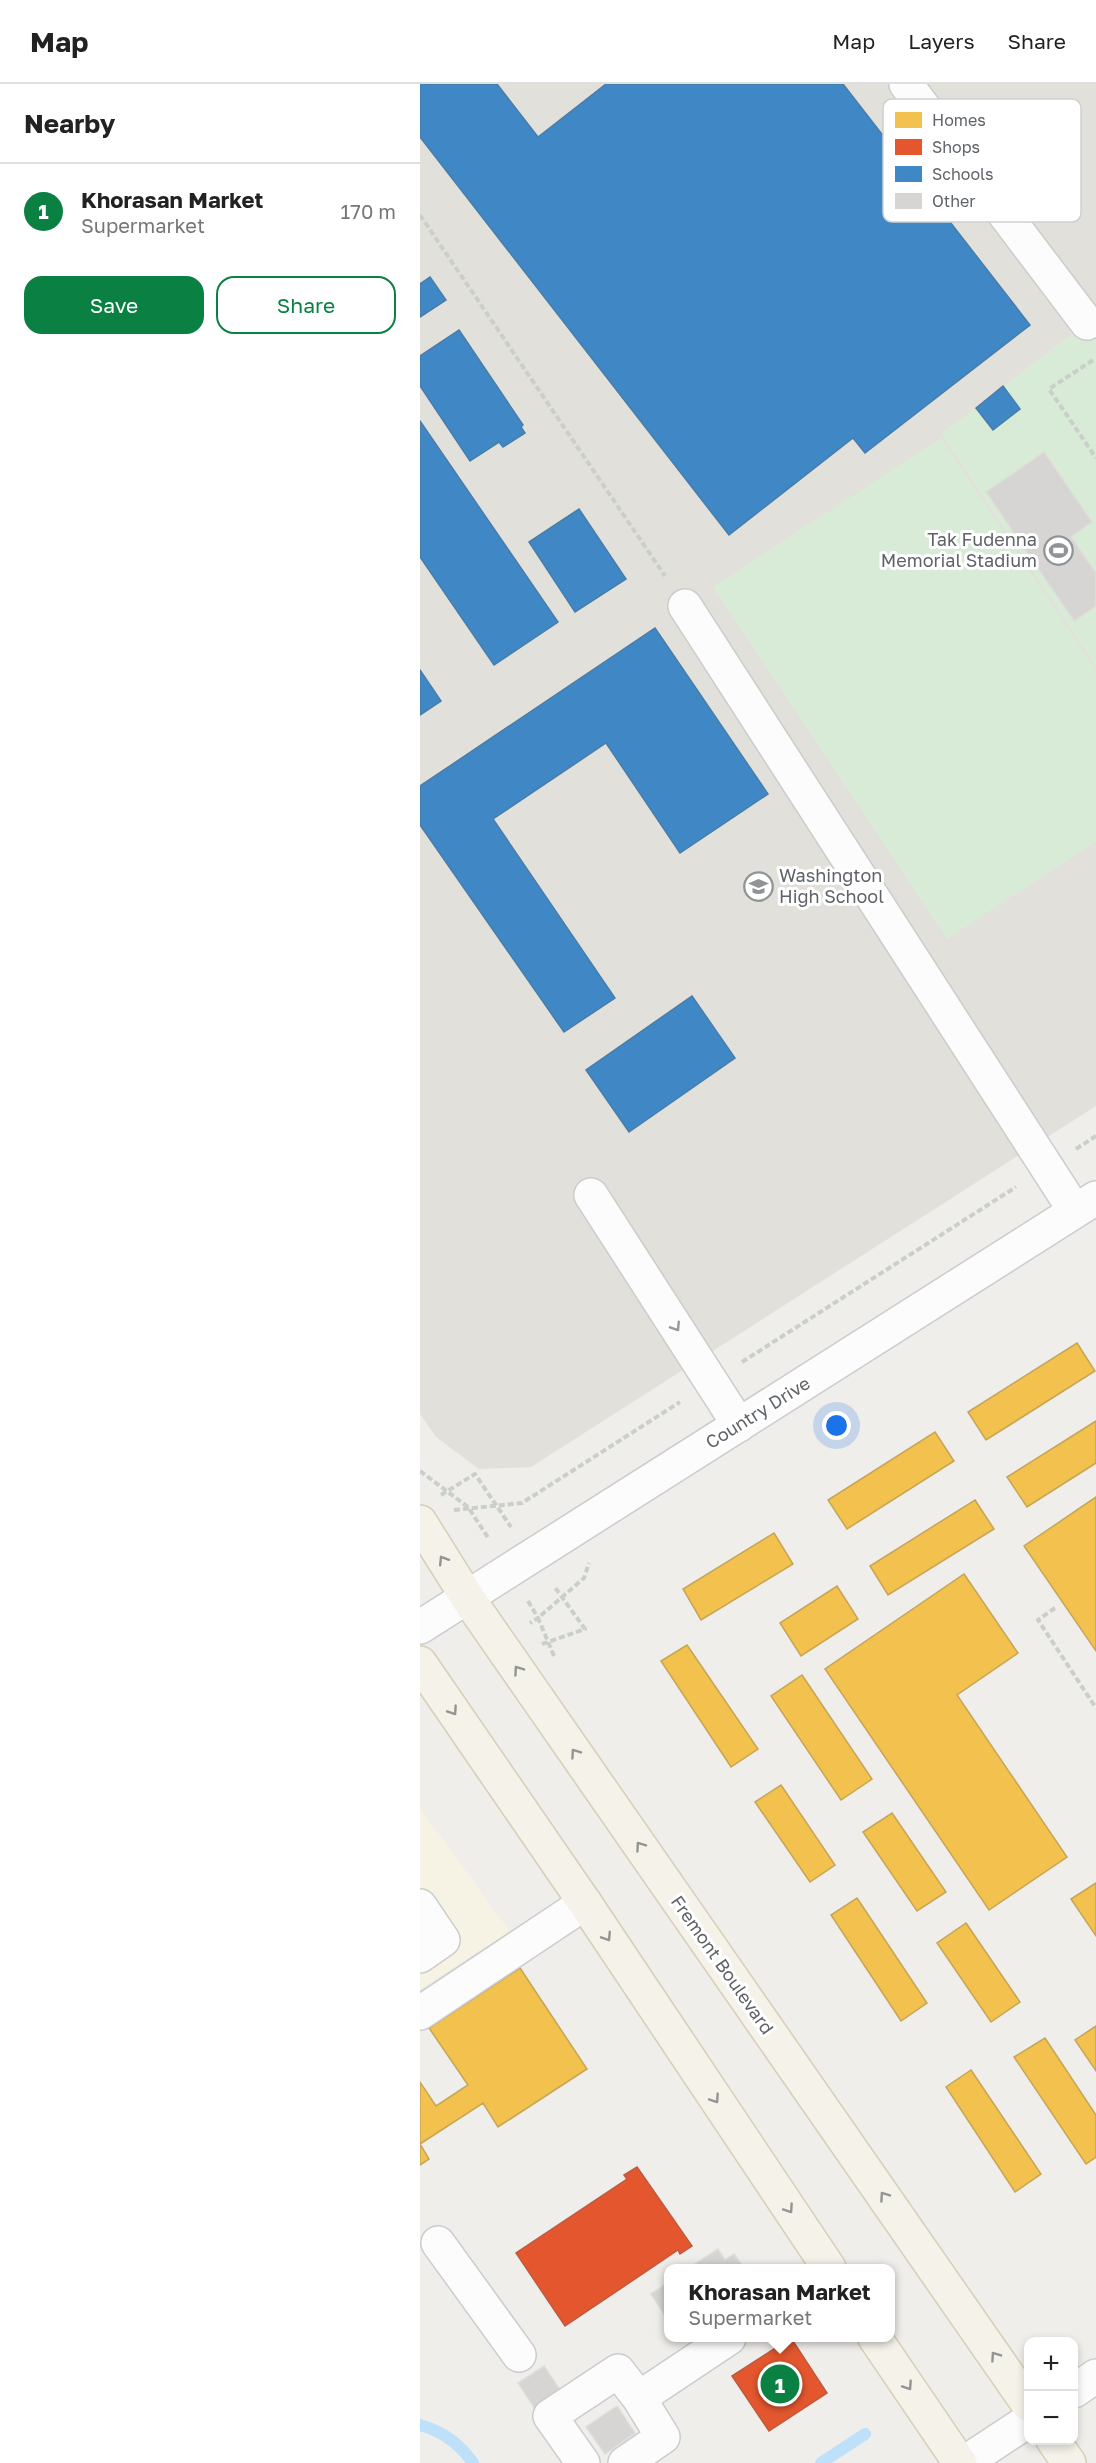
<!DOCTYPE html>
<meta charset="utf-8">
<style>
:root{--surface:#fff;--page:#f6f6f6;--text:#222;--muted:#767676;--line:#e0e0e0;--accent:#0b8043}
body{margin:0;font-family:"Golos Text",sans-serif;background:var(--page);color:var(--text)}
.controls{position:absolute;right:18px;bottom:18px;display:grid;overflow:hidden;border-radius:12px;box-shadow:0 3px 9px #0003}
.controls button{width:54px;height:54px;display:grid;place-items:center;padding:0;border:0;border-bottom:2px solid var(--line);background:var(--surface);color:var(--text);font:30px sans-serif}
.you{position:absolute;left:417px;top:1342px;width:21px;height:21px;margin:-15px;border:4px solid #fff;border-radius:50%;background:#1a73e8;box-shadow:0 0 0 9px #1a73e833}
.badge{display:grid;place-items:center;width:39px;height:39px;border-radius:50%;background:var(--accent);color:#fff;font-size:20px;font-weight:700}
.pin{position:absolute;translate:-50% -50%;border:3px solid #fff;box-shadow:0 2px 6px #0006}
.popup{position:absolute;left:244px;top:2180px;width:231px;height:78px;box-sizing:border-box;display:grid;place-content:center;border-radius:12px;background:var(--surface);filter:drop-shadow(0 2px 4px #0005);font-size:20px;white-space:nowrap;color:var(--muted)}
.popup b{font-size:22px;color:var(--text)}
.popup::after{content:'';position:absolute;left:50%;top:100%;margin-left:-12px;border:12px solid transparent;border-top-color:var(--surface)}
.list{margin:0;padding:0;list-style:none}
h2{display:flex;justify-content:space-between;align-items:center;height:78px;margin:0;padding:0 24px;font-size:26px}
h2 small{font-size:20px;font-weight:400;color:var(--muted)}
.list li{display:grid;grid-template-columns:39px 1fr auto;gap:18px;align-items:center;box-sizing:border-box;height:96px;padding:0 24px;border-top:2px solid var(--line)}
.list b{display:block;font-size:22px;white-space:nowrap}
.list p{margin:0;font-size:20px;white-space:nowrap;color:var(--muted)}
.list em{font-size:20px;font-style:normal;color:var(--muted)}
.actions{display:flex;gap:12px;padding:18px 24px}
.actions a{flex:1;padding:14px 0;border:2px solid var(--accent);border-radius:18px;text-align:center;font-size:21px;color:var(--accent)}
.actions .main{background:var(--accent);color:#fff}
.map{position:relative;flex:none;width:676px;height:2379px;overflow:hidden}
header{display:flex;align-items:center;gap:36px;box-sizing:border-box;height:84px;padding:0 30px;background:var(--surface);border-bottom:2px solid var(--line)}
header strong{font-size:28px}
nav{display:flex;gap:33px;margin-inline-start:auto;font-size:21px}
main{display:flex}
aside{flex:1;background:var(--surface)}
.map>svg:first-child{display:block}
.commercial{fill:#f7f3e4}
.education{fill:#e2e0da}
.green{fill:#d8ebd6}
.homes{fill:#f2c14e;stroke:#c6a556;stroke-width:1.5}
.shops{fill:#e4572e;stroke:#bc5b3f;stroke-width:1.5}
.schools{fill:#3f88c5;stroke:#497da9;stroke-width:1.5}
.lines{fill:none;stroke-linecap:round;stroke-linejoin:round}
.stream{stroke:#bfe0f9;stroke-width:12}
.building{fill:#d6d5d3;stroke:#deddd9;stroke-width:1.5}
.minor-casing{stroke:#cbcccc;stroke-width:36}
.major-casing{stroke:#d7ceb8;stroke-width:36}
.path{stroke:#cacfcc;stroke-width:4;stroke-dasharray:6 3;stroke-linecap:butt}
.minor{stroke:#fdfcfc;stroke-width:33}
.major{stroke:#f4f2e9;stroke-width:33}
.oneway{stroke:#96999c}
.oneway2{stroke:#939595}
.labels{text-anchor:middle;stroke-width:6;stroke-linejoin:round;paint-order:stroke}
.poi-label{font-size:18px;fill:#5f6368;stroke:#fff;text-anchor:end}
.street-label{font-size:18px;fill:#5f6368;stroke:#fff}
.key{fill:#fff;stroke:#cfd0d2;stroke-width:1.5}
.key-label{font-size:16px;fill:#5f6368}
</style>
<header>
<strong>Map</strong>
<nav><a>Map</a><a>Layers</a><a>Share</a></nav>
</header>
<main>
<aside>
<h2>Nearby<small></small></h2>
<ul class="list">
<li><span class="badge">1</span><div><b>Khorasan Market</b><p>Supermarket</p></div><em>170 m</em></li>
</ul>
<div class="actions"><a class="main">Save</a><a>Share</a></div>
</aside>
<div class="map">
<svg width="676" height="2379" viewBox="0 0 676 2379">
<rect width="100%" height="100%" fill="#efeeea"/>
<!-- commercial -->
<path class="commercial" d="M0,1724l90,124 -90,57z"/>
<!-- education -->
<path class="education" d="M0,0h676v232l-154,118 154,232v440l-565,361 -52,2 -43,-32 -16,-23z"/>
<!-- green -->
<path class="green" d="M676,232v350l-154,-232z
M521,354l155,232v171l-149,98 -234,-352z"/>
<!-- homes -->
<path class="homes" d="M657,1259l18,28 -109,69 -18,-28z
M676,1337v42l-69,44 -20,-30z
M515,1348l19,29 -107,68 -19,-29z
M676,1413v154l-72,-105z
M555,1416l19,29 -106,66 -18,-29z
M354,1449l19,31 -92,56 -18,-31z
M544,1490l54,79 -61,42 110,162 -78,53 -164,-241z
M417,1502l21,33 -57,37 -21,-33z
M267,1561l71,104 -27,18 -70,-106z
M382,1591l70,104 -31,21 -70,-104z
M361,1701l54,80 -25,17 -55,-80z
M472,1729l54,79 -29,19 -54,-79z
M676,1799v53l-25,-37z
M437,1814l70,105 -26,18 -70,-106z
M546,1839l54,79 -29,20 -54,-79z
M100,1884l67,101 -89,58 -15,-24 -63,41 9,15 -9,6v-83l16,24 32,-21 -39,-57z
M676,1942v45l-21,-31z
M625,1954l51,77v42l-10,7 -72,-107z
M551,1986l70,104 -26,18 -69,-105z"/>
<!-- shops -->
<path class="shops" d="M217,2083l55,79 -12,8 -2,-4 -113,76 -49,-73 111,-74 -3,-4z
M371,2254l36,55 -58,38 -37,-55z"/>
<!-- schools -->
<path class="schools" d="M0,0h77l41,53 68,-53h237l187,241 -165,128 -12,-15 -124,97 -309,-398z
M10,193l16,23 -26,17v-33z
M39,246l64,95 -2,2 4,6 -22,14 -4,-5 -29,19 -50,-75v-30z
M583,302l17,23 -27,21 -17,-22z
M0,337l138,201 -64,43 -74,-108z
M159,425l47,70 -51,33 -46,-70z
M235,544l113,166 -88,59 -74,-110 -113,76 122,179 -51,34 -144,-207v-39z
M0,586l21,31 -21,14z
M272,912l43,62 -106,74 -43,-62z"/>
<g class="lines">
<!-- stream -->
<path class="stream" d="M0,2341c22,6 40,19 53,38
M401,2379l44,-29"/>
</g>
<!-- building -->
<path class="building" d="M624,368l48,70 -21,15 25,36v33l-22,15 -88,-129z
M298,2165l7,11 9,-6 10,14h-55z
M249,2198v40l-18,-28z
M124,2282l19,28 -26,18 -19,-29z
M197,2322l18,27 -30,21 -19,-27z"/>
<g class="lines">
<defs>
<path id="minor" d="M486,0l181,239
M265,522l390,605
M171,1111l148,230
M0,1543l676,-429
M0,1822l23,34 -23,16
M0,1929l165,-110
M18,2159l81,112
M654,2307l22,-15
M219,2314l90,-60
M163,2379l-33,-47 68,-45 21,27 24,39 -38,26
M544,2379l64,-42"/>
<path id="major" d="M0,1438l47,75 561,807
M0,1579l165,240 244,365
M455,2254l85,125
M633,2356l16,23"/>
</defs>
<!-- minor casing -->
<use href="#minor" class="minor-casing"/>
<!-- major casing -->
<use href="#major" class="major-casing"/>
<!-- path -->
<path class="path" d="M0,131l245,361
M673,276l-44,29 47,69
M656,1065l20,-13
M322,1278l274,-175
M0,1387l48,36 21,32
M21,1411l34,-21 36,53
M34,1426l68,-7 158,-101
M108,1517l10,17 -8,5
M635,1524l-17,12 58,88
M122,1560l43,-15 -31,-43
M134,1572l-16,-38 46,-40 5,-15"/>
<!-- minor -->
<use href="#minor" class="minor"/>
<!-- major -->
<use href="#major" class="major"/>
</g>
<!-- one-way arrows -->
<defs><path id="oneway-chevron" d="M-2-3.5L2.5 0L-2 3.5" fill="none" stroke-width="1.6" stroke-linecap="round" stroke-linejoin="round" transform="scale(1.5)"/></defs>
<use class="oneway" href="#oneway-chevron" transform="translate(256 1243) rotate(57)"/>
<g class="oneway2">
<use href="#oneway-chevron" transform="translate(23 1476) rotate(-122)"/>
<use href="#oneway-chevron" transform="translate(98 1586) rotate(-125)"/>
<use href="#oneway-chevron" transform="translate(33 1627) rotate(56)"/>
<use href="#oneway-chevron" transform="translate(155 1669) rotate(-125)"/>
<use href="#oneway-chevron" transform="translate(220 1762) rotate(-125)"/>
<use href="#oneway-chevron" transform="translate(187 1853) rotate(57)"/>
<use href="#oneway-chevron" transform="translate(295 2015) rotate(56)"/>
<use href="#oneway-chevron" transform="translate(464 2112) rotate(-125)"/>
<use href="#oneway-chevron" transform="translate(369 2125) rotate(56)"/>
<use href="#oneway-chevron" transform="translate(575 2272) rotate(-125)"/>
<use href="#oneway-chevron" transform="translate(488 2302) rotate(56)"/>
</g>
<!-- icons -->
<defs>
<symbol id="stadium-ring" viewBox="-11 -11 22 22"><circle r="9.5" fill="#fff" stroke="#919496" stroke-width="1.5"/><path d="M0-5a6.5 5 0 1 0 0 10a6.5 5 0 1 0 0-10ZM-3.5-1.8h7v3.6h-7Z" fill="#919496"/></symbol>
<symbol id="school-ring" viewBox="-11 -11 22 22"><circle r="9.5" fill="#fff" stroke="#919496" stroke-width="1.5"/><path d="M0-5L7-2L0 1L-7-2ZM-4 1L0 2.5L4 1V4Q0 6-4 4Z" fill="#919496"/></symbol>
</defs>
<g fill-rule="evenodd">
<use href="#stadium-ring" x="622" y="450" width="33" height="33"/>
<use href="#school-ring" x="322" y="786" width="33" height="33"/>
</g>
<g class="labels">
<!-- poi labels -->
<g class="poi-label">
<text x="617" y="462">Tak Fudenna<tspan x="617" dy="21">Memorial Stadium</tspan></text>
<text x="359" y="798" text-anchor="start">Washington<tspan x="359" dy="21">High School</tspan></text>
</g>
<!-- street labels -->
<g class="street-label">
<text transform="translate(338 1329) rotate(-32)" y="6">Country Drive</text>
<text transform="translate(302 1881) rotate(55)" y="6">Fremont Boulevard</text>
</g>
</g>
<!-- legend -->
<rect x="463" y="15" width="198" height="123" rx="9" class="key"/>
<rect x="475" y="28" width="27" height="16" fill="#f2c14e"/>
<rect x="475" y="55" width="27" height="16" fill="#e4572e"/>
<rect x="475" y="82" width="27" height="16" fill="#3f88c5"/>
<rect x="475" y="109" width="27" height="16" fill="#d6d5d3"/>
<g class="key-label">
<text x="512" y="42">Homes</text>
<text x="512" y="69">Shops</text>
<text x="512" y="96">Schools</text>
<text x="512" y="123">Other</text>
</g>
</svg>
<div class="controls">
<button>+</button>
<button>−</button>
</div>
<div class="you"></div>
<div class="pin badge" style="left:360px;top:2300px">1</div>
<div class="popup"><b>Khorasan Market</b>Supermarket</div>
</div>
</main>
